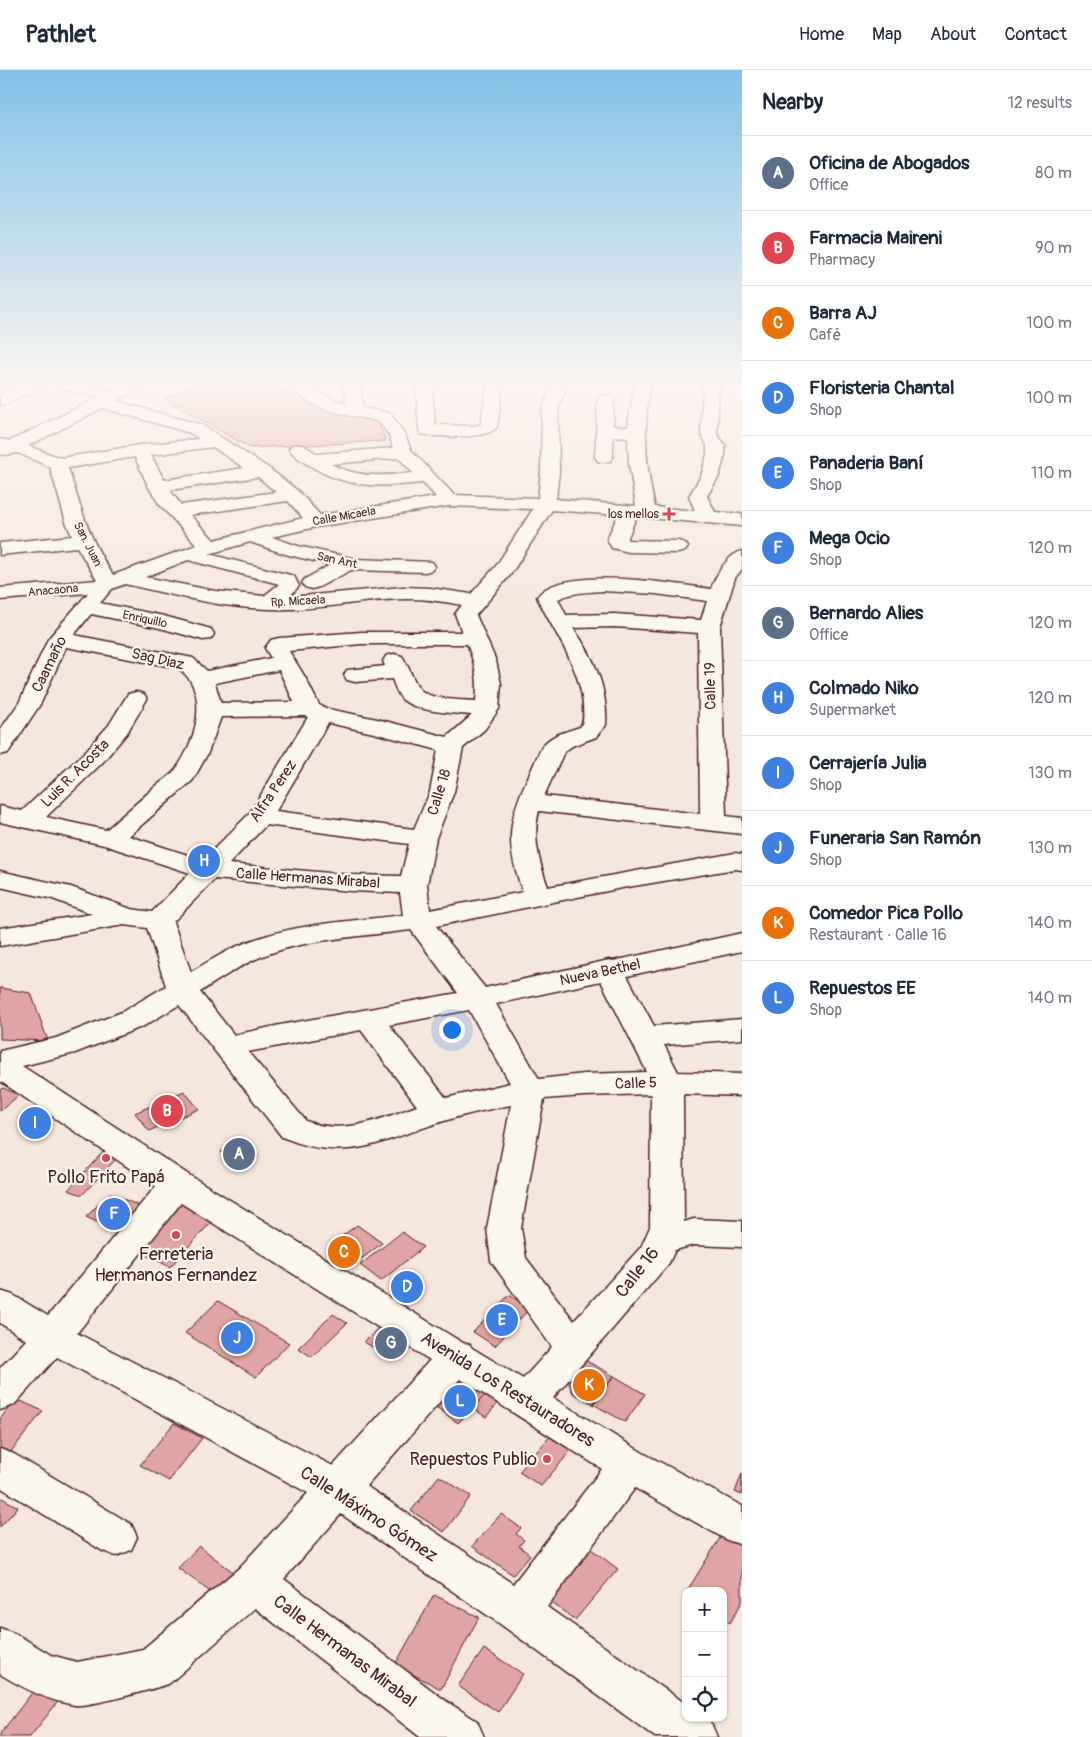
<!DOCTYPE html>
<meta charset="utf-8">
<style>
:root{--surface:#fff;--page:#f6f6f7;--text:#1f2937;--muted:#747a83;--line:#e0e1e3;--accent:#d1495b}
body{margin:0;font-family:Pangolin,sans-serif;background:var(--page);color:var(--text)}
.controls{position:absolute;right:15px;bottom:15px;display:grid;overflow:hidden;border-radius:10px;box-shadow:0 1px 4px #0004}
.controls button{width:45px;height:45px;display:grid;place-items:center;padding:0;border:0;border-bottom:1px solid var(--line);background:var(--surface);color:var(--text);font:25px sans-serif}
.you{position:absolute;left:451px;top:959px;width:18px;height:18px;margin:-12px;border:4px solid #fff;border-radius:50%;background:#1a73e8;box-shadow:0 0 0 8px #1a73e833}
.badge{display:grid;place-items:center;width:32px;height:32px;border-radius:50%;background:var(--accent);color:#fff;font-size:16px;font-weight:700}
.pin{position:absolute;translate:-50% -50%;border:2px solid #fff;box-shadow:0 1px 5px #0006}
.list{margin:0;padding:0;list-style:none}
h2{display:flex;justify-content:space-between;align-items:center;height:65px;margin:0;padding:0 20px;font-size:21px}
h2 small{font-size:16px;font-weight:400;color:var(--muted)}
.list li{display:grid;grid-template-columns:32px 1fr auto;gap:15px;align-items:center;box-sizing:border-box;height:75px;padding:0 20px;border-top:1px solid var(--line)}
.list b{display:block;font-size:19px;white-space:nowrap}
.list p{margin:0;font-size:16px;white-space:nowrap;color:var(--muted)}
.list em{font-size:16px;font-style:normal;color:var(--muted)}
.icon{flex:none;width:28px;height:28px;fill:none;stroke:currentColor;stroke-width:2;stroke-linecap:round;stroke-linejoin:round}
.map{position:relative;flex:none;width:742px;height:1667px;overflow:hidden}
header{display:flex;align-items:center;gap:30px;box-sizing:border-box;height:70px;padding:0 25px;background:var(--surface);border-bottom:1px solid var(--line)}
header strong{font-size:24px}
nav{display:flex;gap:28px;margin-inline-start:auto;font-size:18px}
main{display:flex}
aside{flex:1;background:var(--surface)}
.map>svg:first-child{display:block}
.building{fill:#e0a5a4;stroke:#4a1f2b}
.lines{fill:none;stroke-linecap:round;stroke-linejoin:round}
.minor-casing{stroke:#4a1f2b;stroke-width:3}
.minor{fill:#fbf7ec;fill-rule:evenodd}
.poi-dot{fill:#d1495b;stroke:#fbf7ec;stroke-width:2}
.labels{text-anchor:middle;stroke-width:4.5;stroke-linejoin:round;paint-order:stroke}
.far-poi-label{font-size:12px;fill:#4a1f2b;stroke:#fbf7ec;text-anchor:end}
.far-street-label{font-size:12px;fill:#4a1f2b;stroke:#fbf7ec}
.street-label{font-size:15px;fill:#4a1f2b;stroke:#fbf7ec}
.near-poi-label{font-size:18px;fill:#4a1f2b;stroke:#fbf7ec}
.near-street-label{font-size:18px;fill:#4a1f2b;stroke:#fbf7ec}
</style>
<header>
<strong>Pathlet</strong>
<nav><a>Home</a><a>Map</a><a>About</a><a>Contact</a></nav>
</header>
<main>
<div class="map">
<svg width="742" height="1667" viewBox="0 0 742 1667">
<rect width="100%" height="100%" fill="#f6e7de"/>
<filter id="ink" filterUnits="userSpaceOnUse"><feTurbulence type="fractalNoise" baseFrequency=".02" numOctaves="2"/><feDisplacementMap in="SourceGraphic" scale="10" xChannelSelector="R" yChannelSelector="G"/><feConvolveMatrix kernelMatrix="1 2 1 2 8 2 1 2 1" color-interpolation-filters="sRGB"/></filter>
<g filter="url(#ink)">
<!-- building -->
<path class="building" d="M192,315h77l51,20 56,13 10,23 -136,7 -85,-49z
M0,918l31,5 17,48 -48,-2z
M3,1018l16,7 -19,16v-20z
M184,1021l15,18 -50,22 -14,-18z
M41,1043l7,4 -19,15 -7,-3z
M238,1071l20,15 -18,12 -19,-16z
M103,1082l14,6 -35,37 -14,-5z
M110,1123l31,14 -22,25 -33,-15z
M182,1134l32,15 -44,48 -32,-16z
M357,1155l25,18 -27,21 -25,-19z
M402,1162l21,15 -42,34 -21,-16z
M409,1207l10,7 -13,12 -11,-7z
M509,1225l21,13 -35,38 -22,-14z
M218,1231l71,42 -33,34 -71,-44z
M333,1244l14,9 -35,34 -14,-9z
M383,1253l11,7 -18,19 -12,-7z
M394,1260l11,6 -18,20 -11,-7z
M581,1288l33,18 -21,28 -20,-11 -7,-17z
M614,1306l31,18 -20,28 -32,-18z
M462,1309l23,16 -27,28 -23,-17z
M485,1325l13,8 -12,14 -14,-9z
M16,1329l27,12 -33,42 -10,-5v-29z
M174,1353l28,15 -33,43 -29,-16z
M553,1363l21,14 -33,39 -22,-14z
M742,1404v21l-7,-3z
M439,1406l32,20 -27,36 -33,-21z
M0,1427l18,10 -18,20z
M501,1444l20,14 -5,6 8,6 -5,6 11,9 -17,20 -41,-29z
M723,1463l19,12v57l-12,21 -7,-5v-27h-36z
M583,1473l35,26 -43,51 -35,-26z
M199,1476l38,29 -20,22 -39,-29z
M434,1525l45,22 -38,72 -46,-24z
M484,1579l39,25 -25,38 -40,-26z
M38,1615l22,14 -30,38h-30v-3z"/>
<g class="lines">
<defs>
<path id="minor" d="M22,315h21l-2,3 -41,18v-11z
M58,315h30l24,6 11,-6h21l-2,3 -26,13 86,24 68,44 28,22 22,24 116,-18 -13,-14c-40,4 -74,6 -109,-15 -9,-5 -19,-11 -25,-19l3,-4c11,-2 16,3 25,9l76,-6 -4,-13 -11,-14c-28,-6 -69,-9 -87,-36h17l15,10 23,9 -2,-19h16l3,23 27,5 15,22 6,15 43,45 84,3 3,-27 1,-60 9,-25h12l2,3 -7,22 1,60 -3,28 80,7 -7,-42 -1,-27 -15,-1v21l-3,4 -6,1 -6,-1 -3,-4 3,-58 2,-3h12l2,3 -1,27 15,1 6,-42h16c-7,42 -5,81 5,122l40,4 -6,-15 12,-20 6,-21v-10l-6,-11 2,-49h16l-2,49 8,11v10l-6,21 -12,20 8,16 27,2v12l-106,-9 -9,23 51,1 7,2 3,4 -3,4 -7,2 -49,-1 -17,-4 -5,-9 11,-24 -66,-5 -41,64 -35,41 20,46 5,23 -2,25 -14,20 -22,19 -9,44 -18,46 -9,47 3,25 93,-18c-19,-50 -15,-74 8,-121 4,-9 8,-21 14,-28 9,-9 23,-12 35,-16 5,-6 3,-15 3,-23 -4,-40 -29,-71 -46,-107 22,-33 138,-13 174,-8 5,-14 16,-34 31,-38v18l-7,9 -15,49 6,189 16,2v16l-203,-23c-7,25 0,51 9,76l187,-34 7,1v16l-7,-1 -113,19 -186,38 49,62 124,-28 4,1 129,-28v18l-115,25 27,50 88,-7v20l-78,6 14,27 64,2v22l-59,-2 1,128 10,-3 48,2v26l-48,-2 -19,5 -6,13 -116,135 90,55 99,53v39l-15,-5 -92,-52 -88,119 139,97v14c23,0 22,-3 31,19h-62l-152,-111 -162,-112 -57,65 162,122 31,20 7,16h-64l-165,-129 -85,75c-15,6 -82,24 -95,22 -27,-4 -52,-17 -75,-31v-46l16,6 35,21 26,7 66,-13 96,-81 69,-75 -251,-136 -43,48 -14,5v-42l26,-28 -26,-17v-32l13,4 35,21 108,-130 -156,-105v-30l56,-13 66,-26 44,-26 -19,-58 -23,-3 -124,21v-18l92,-14 -39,-15 -53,-12v-16l71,16 60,22 21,3 38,-39 -86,-28 -104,-23v-16l22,5 62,-58 25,-28 19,-31 8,-2 8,2 3,5 -20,34 -25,30 -56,54 60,13c16,-14 33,-29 49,-43 7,-6 16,-11 21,-18 20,-28 35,-78 2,-101l-112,-21 -25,56 -33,50 -8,2v-25l19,-27 29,-64 40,-46 -88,7v-12l97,-8 -20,-33 -77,8v-12l72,-7 -6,-14 -16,-55 -32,-14 -12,2 -6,-1v-15l10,2 89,-44 -39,-9zM103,338l87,25 9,6 -59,6 -79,13 -33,-12zM213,377l31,21 -80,12 -13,-25zM135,387l13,29 11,18 38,41 -84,30c-23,-33 -33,-69 -45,-107zM399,388l14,15c-28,3 -56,5 -82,-9zM258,407l18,15 -95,13 -11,-15zM288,431l15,17 -89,22 -24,-25zM449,436l84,3 -37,57 -25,28 -41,-6 -27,-1 -114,10 10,-11 -5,-10 -85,-22 41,-12 35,12 45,11 -25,14 -3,4 3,4 7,2 7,-2 32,-17 74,2 7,-2 3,-4 -3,-4 -76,-3 -58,-13 -26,-9 44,-10zM188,490l91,24 -15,12 -49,-5 -70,-14zM125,514c53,12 107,27 162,25 42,0 83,-11 125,-10 17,0 33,3 50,6l-7,9 7,18h-101l-82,6 -8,2 -6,8 6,10 -64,13 -14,-13 -119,-23 17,-21 69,14 43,12 8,-1 3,-5 -3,-5 -47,-13 -64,-13 12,-14zM604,521l52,3 51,7 -6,19 -86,-6 -49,1 -8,-16c15,-7 30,-7 46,-8zM615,557l83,6 2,181 -156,-18 20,-44 8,-6 24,-9 10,-12c2,-37 -12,-68 -33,-97zM361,574h106c8,20 12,36 9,57 -14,-1 -49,-1 -57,-13 -7,-9 -10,-22 -17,-32l-8,-2 -8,2 -3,5 2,5 -38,4 -3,5 3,5 8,2 37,-3c3,7 5,16 11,21 15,12 49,13 69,15l-25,22 -70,-18 -49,-10 -9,-4 -14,-28 -16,-26zM279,600l15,32 -73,1 -6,-20zM305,646l3,1 -58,96 -47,47 -74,-24 64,-56 15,-27 13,-36zM328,653l46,10 64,17 -8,42 -16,37 -138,-18zM266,755l143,19 -8,32 -49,-1 -123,-11zM215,809l137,12 48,2 3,22c-48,6 -101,8 -147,24 -23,7 -45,21 -65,33l-18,-50zM411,860l47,63 -178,32 -46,10 -34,-43c23,-15 48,-32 74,-40 43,-14 92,-16 137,-22zM601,911l46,91 -63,2 -45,5 -43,-75zM179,935l103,132c68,28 99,3 162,-16 22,-7 45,-12 67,-16l-24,123 4,33 61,86 -29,32 -51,-31 -2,-3 -7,-2 -274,-168 -167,-109 53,-13 69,-27zM469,940l41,73 -64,15 -57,-73zM361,960l56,76c-36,13 -74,30 -111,15l-58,-69zM651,1024l-1,133 -9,20 -67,74 -48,-63 -5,-30 23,-129 40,-3zM181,1133l249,157 -97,106 -256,-133zM460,1309l142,90 -89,115 -147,-98z
M416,315h16l3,40 40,1 6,-2 6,-39h16l-6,42c-9,13 -61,10 -76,7l-2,-4z
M0,1379l14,5 117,70 6,13 -6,13 -15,6 -15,-6 -101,-63z"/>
</defs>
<!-- minor casing -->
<use href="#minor" class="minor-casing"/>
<!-- minor -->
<use href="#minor" class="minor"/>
</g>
</g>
<!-- sky -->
<linearGradient id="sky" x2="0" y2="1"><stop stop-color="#82c3e8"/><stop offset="0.57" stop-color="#fbf4f0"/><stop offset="1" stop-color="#fbf4f0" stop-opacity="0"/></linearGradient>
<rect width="742" height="548" fill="url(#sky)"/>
<!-- markers -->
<g class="poi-dot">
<path d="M666.5 436.5h5v5h5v5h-5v5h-5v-5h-5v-5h5z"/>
<circle cx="106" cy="1088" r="5"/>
<circle cx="176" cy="1165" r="5"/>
<circle cx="547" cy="1389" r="5"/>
</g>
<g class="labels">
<!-- far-poi labels -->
<g class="far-poi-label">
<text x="659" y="448">los mellos</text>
</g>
<!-- far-street labels -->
<g class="far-street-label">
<text transform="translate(344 446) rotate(-10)" y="4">Calle Micaela</text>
<text transform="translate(88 474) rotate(63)" y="4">San. Juan</text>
<text transform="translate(337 490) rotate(12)" y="4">San Ant</text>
<text transform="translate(53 520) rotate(-5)" y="4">Anacaona</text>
<text transform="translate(298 531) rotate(-3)" y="4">Rp. Micaela</text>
<text transform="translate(145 549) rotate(12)" y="4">Enriquillo</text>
</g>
<!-- street labels -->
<g class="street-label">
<text transform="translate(158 589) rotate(13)" y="5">Sag Diaz</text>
<text transform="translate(49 594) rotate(-64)" y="5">Caamaño</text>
<text transform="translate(710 616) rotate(-91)" y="5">Calle 19</text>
<text transform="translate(75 703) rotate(-45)" y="5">Luis R. Acosta</text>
<text transform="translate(273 721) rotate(-56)" y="5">Alfra Perez</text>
<text transform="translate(439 722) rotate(-73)" y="5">Calle 18</text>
<text transform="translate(308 808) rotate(4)" y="5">Calle Hermanas Mirabal</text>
<text transform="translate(600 902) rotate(-12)" y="5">Nueva Bethel</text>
<text transform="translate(636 1013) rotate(-2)" y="5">Calle 5</text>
</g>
<!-- near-poi labels -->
<g class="near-poi-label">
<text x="106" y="1113">Pollo Frito Papá</text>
<text x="176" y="1190">Ferreteria<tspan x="176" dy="21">Hermanos Fernandez</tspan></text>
<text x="537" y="1395" text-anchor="end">Repuestos Publio</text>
</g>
<!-- near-street labels -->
<g class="near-street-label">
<text transform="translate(637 1202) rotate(-52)" y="6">Calle 16</text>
<text transform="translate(508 1319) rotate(32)" y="6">Avenida Los Restauradores</text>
<text transform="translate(369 1444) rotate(33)" y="6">Calle Máximo Gómez</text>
<text transform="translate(345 1581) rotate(37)" y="6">Calle Hermanas Mirabal</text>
</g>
</g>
</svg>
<div class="controls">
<button>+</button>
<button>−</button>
<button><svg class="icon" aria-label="locate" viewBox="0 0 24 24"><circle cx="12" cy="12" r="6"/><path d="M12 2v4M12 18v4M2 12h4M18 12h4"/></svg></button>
</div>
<div class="you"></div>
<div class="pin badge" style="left:239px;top:1084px;background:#5c6f8a">A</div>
<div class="pin badge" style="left:167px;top:1041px;background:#e0444e">B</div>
<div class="pin badge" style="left:344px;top:1182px;background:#e8710a">C</div>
<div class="pin badge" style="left:407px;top:1217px;background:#3f7fe0">D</div>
<div class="pin badge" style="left:502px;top:1250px;background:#3f7fe0">E</div>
<div class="pin badge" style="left:114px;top:1144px;background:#3f7fe0">F</div>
<div class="pin badge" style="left:391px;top:1273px;background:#5c6f8a">G</div>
<div class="pin badge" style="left:204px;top:791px;background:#3f7fe0">H</div>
<div class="pin badge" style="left:35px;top:1053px;background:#3f7fe0">I</div>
<div class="pin badge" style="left:237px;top:1268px;background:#3f7fe0">J</div>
<div class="pin badge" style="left:589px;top:1315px;background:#e8710a">K</div>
<div class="pin badge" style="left:460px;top:1331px;background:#3f7fe0">L</div>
</div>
<aside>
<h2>Nearby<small>12 results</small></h2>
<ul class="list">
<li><span class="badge" style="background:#5c6f8a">A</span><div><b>Oficina de Abogados</b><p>Office</p></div><em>80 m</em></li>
<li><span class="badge" style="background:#e0444e">B</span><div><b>Farmacia Maireni</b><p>Pharmacy</p></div><em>90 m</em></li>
<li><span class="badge" style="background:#e8710a">C</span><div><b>Barra AJ</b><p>Café</p></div><em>100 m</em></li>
<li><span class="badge" style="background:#3f7fe0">D</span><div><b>Floristeria Chantal</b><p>Shop</p></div><em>100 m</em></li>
<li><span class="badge" style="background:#3f7fe0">E</span><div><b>Panaderia Baní</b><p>Shop</p></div><em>110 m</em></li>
<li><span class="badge" style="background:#3f7fe0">F</span><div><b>Mega Ocio</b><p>Shop</p></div><em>120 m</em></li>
<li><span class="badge" style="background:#5c6f8a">G</span><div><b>Bernardo Alies</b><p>Office</p></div><em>120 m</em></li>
<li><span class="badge" style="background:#3f7fe0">H</span><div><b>Colmado Niko</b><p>Supermarket</p></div><em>120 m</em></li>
<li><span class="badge" style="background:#3f7fe0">I</span><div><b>Cerrajería Julia</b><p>Shop</p></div><em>130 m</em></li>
<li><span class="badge" style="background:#3f7fe0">J</span><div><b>Funeraria San Ramón</b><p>Shop</p></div><em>130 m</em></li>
<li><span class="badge" style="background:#e8710a">K</span><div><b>Comedor Pica Pollo</b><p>Restaurant · Calle 16</p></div><em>140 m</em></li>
<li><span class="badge" style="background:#3f7fe0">L</span><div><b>Repuestos EE</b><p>Shop</p></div><em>140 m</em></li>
</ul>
</aside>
</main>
